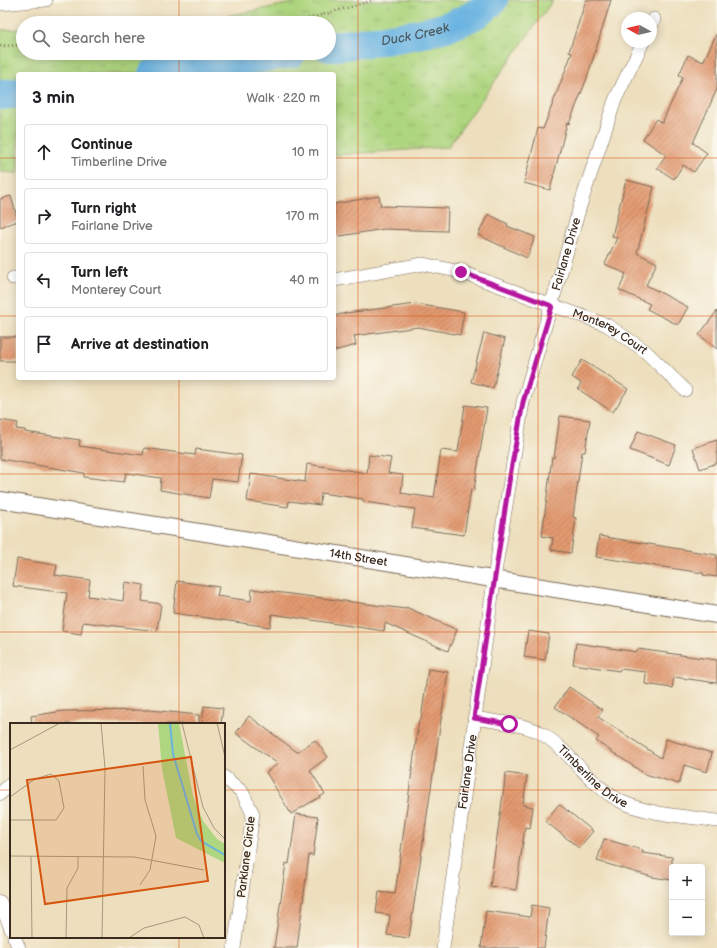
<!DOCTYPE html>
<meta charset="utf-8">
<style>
:root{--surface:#fff;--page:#f6f6f6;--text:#202124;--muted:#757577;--line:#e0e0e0}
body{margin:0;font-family:"Balsamiq Sans",sans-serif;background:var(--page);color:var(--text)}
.controls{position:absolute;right:12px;bottom:12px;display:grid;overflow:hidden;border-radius:4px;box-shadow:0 2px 10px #0003}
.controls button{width:36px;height:36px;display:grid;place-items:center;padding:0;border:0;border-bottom:1px solid var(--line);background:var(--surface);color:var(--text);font:20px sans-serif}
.compass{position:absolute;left:621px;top:12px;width:36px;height:36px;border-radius:50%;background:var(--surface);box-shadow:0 2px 10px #0003;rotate:278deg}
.stop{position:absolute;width:12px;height:12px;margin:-9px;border:3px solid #b5179e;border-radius:50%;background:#fff}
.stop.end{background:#b5179e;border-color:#fff;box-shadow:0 1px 4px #0008}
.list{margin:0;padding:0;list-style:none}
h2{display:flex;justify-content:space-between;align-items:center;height:52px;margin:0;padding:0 16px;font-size:17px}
h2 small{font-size:13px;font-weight:400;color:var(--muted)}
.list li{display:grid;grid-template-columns:26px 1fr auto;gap:12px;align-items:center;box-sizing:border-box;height:56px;margin:0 8px 8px;padding:0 8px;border:1px solid var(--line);border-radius:4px}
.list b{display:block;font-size:15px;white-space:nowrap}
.list p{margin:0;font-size:13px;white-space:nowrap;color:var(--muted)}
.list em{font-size:13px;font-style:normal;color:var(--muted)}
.icon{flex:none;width:22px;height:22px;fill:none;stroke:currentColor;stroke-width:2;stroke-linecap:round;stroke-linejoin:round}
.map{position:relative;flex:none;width:717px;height:948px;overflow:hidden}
.search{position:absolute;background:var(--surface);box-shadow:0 2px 10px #0003;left:16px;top:16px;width:320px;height:44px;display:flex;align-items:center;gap:10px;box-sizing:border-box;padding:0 14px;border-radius:22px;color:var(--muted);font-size:15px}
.panel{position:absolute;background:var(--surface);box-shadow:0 2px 10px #0003;left:16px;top:72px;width:320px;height:308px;border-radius:4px}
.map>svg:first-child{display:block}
.grass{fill:url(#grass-tufts);stroke:#74804e}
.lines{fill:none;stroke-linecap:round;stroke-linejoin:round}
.river{stroke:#69b3e1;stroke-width:30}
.building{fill:url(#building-hatch)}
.minor-casing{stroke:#796956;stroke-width:14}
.tertiary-casing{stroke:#796956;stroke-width:18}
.path{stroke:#796956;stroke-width:2.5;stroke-dasharray:1 3;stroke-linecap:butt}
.minor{stroke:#fff;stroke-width:13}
.tertiary{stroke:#fff;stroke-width:16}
.route{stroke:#b5179e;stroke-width:5}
.grid{fill:none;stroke:#d7540e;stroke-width:1;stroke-opacity:0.55}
.labels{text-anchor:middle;stroke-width:3.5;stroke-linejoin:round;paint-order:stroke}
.street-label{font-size:12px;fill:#3b2a1e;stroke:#fbf7ec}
.water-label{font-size:13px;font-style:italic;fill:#4b5a62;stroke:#fbf7ec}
.inset-river{fill:none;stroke:#69b3e1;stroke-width:2}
.inset-road{fill:none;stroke:#a6977d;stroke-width:1}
.view{fill:#d7540e;fill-opacity:0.15;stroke:#d7540e;stroke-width:2}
.inset-edge{fill:none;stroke:#3b2a1e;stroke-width:2}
</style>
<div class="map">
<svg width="717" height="948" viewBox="0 0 717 948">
<defs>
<pattern id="grass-tufts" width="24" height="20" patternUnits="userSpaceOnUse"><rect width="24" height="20" fill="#aed57f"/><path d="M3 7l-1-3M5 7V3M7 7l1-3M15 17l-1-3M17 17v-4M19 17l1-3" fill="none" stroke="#97b76d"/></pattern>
<pattern id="building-hatch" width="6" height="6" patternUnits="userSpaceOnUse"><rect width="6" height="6" fill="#e2996f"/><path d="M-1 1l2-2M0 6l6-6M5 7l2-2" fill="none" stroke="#b87d5b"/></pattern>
</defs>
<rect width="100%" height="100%" fill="#fbf7ec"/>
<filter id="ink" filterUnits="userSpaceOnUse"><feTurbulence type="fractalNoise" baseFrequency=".025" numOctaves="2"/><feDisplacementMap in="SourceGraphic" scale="8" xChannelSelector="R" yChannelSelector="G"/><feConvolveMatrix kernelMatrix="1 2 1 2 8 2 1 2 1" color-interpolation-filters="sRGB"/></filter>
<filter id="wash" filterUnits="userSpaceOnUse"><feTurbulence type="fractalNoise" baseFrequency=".012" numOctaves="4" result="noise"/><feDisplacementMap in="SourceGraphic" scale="16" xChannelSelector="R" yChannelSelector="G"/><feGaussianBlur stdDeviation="0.9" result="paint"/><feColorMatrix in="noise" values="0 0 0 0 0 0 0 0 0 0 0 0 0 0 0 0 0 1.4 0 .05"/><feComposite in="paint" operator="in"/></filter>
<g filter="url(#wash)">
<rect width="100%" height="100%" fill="#eddfbd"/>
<!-- grass -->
<path class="grass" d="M307,0h246l-105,147 -114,8v-81h-316v99l-18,-1v-142l23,-1v24h306v-30h-201l94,-6z"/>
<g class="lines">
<!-- river -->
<g class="river">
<path id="s1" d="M329,47c46,-7 133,-11 164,-47"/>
<path d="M153,74l138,-21"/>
<path d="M0,95l18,-2"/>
</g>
</g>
<g id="blocks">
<!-- building -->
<path class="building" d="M586,0h25l-24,78 -18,46 -2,-1 -17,67 -26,-7 14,-55 5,1 29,-76 -3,-1z
M717,33v56l-24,54 14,10 -13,19 -11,-7 -9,14 -17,-11 9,-13 -23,-16 13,-20 6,4 21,-46 -4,-2 9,-20 15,7z
M626,180l28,7 -17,66 20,10 -11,22 42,22 -10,18 -31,-16 3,-5 -31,-14 7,-16 -21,-10 12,-26 -5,-2z
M11,196l7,25 -18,6v-28z
M379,196l2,10 67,2 -1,23 -63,-2 -50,8v-33z
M488,214l20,10 -1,2 28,11 -8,21 -49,-23z
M416,304l48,8 -4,23 -42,-8 -64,9 2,9 -22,6v-35l12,-3z
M717,311v38l-18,-14z
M484,333l21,6 -12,49 -22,-6z
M0,337h18v24h-18z
M582,360l46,29 -15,23 -35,-23 3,-6 -9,-6z
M465,405l22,3 -13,82 -3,-1 -7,46 -52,-7 3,-19 -52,-7v-3l-42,-6 -1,12 -31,-4 -1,6 -41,-6 4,-27 54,8 2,-18 60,9 2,-18 22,3 -3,15 15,2 -2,18 33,5 7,-48 17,2z
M560,416l30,4 -5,32h-3l-9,65 3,1 -5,35 -20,-3 2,-12 -11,-2 10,-79 2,1z
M0,420l18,3 -2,6 9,1v2l55,8 -1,6 64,9 1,-7 51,7 1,-6 46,6 -4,27 -26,-3 -3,19 -49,-8 1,-12 -35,-5 -2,9 -40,-5v-4l-84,-14z
M638,431l38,14 -7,20 -39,-15z
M717,440v23l-17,6 -7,-21z
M599,536l118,19v22l-14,-2v-2l-107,-16z
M17,559l40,6 -2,10 35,5 -2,16 35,5 2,-19 19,3 -2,16 19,3 -4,27 -74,-9 -2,12 -19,-3 5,-38 -54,-7z
M177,581l42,6 -2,9 34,5 1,-12 154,20v-2l51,23 -9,21 -63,-28 -1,8 -112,-17 -2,13 -97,-14z
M528,631l21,3 -4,26 -21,-3z
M576,643l61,9 1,-3 79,11v23l-43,-6 -2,11 -27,-4 1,-12 -26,-3 -1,2 -46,-7z
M428,669l20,3 -39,266 -22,-3 3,-20 -14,-2 3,-21 16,2 24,-174h2z
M569,687l34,23 -5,7 63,41 5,-19 46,14 -5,19 -23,-7 -5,19 -34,-10 -49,-33 3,-4 -44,-30z
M204,706l19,2 -2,16h-19z
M150,710l49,5v9h-167l-1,-8 32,-5z
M249,716l48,36 18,-12 13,17 -18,13 15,24 -34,20 -25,-42 12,-8 -42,-31z
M506,773l21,3 -4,29 10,2 -3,21 -5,-1 -9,63 -26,-4z
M559,804l34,27 -14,17 -34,-27z
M296,814l22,3 -5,39 -4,-1 -12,93h-23l12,-85 3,1z
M604,839l39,11 -1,3 30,4v23l-20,-3 -55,-16z
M532,905l17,3 -5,40h-63l5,-37 44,6z"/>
</g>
</g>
<g filter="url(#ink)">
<use href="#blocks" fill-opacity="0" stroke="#796956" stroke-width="1"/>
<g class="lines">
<defs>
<g id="minor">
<path d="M0,4l46,-4"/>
<path d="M651,26l3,-7"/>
<path d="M13,278h5"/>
<path id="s2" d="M334,280l89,-16 38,8 146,53 37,25 41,40"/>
<path id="s3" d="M474,718c17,3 50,6 65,14 32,18 49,53 83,70 29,13 64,14 95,19"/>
<path d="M224,777l18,15 11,22 -19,134"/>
<path d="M0,794l11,-11"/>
<path d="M0,902l11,27"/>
<path d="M14,937l5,11"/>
<path id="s4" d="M443,948l53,-382 27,-164 58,-199 34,-103 28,-58"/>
</g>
<g id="tertiary">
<path id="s5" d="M0,500l717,115"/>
</g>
</defs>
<!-- minor casing -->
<use href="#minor" class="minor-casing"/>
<!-- tertiary casing -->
<use href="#tertiary" class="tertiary-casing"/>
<!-- path -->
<path class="path" d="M293,23l82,-23
M0,46l23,-1"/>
<!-- minor -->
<use href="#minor" class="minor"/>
<!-- tertiary -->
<use href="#tertiary" class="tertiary"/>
</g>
</g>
<g class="lines" filter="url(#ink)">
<!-- route -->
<path class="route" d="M461,272l91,34 -29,96 -14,80 -35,236 35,6"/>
</g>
<!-- grid -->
<path class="grid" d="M179,0v23M358,0v948M538,0v948M179,53v21M0,158h18M334,158h383M0,316h18M334,316h383M179,378v346M0,474h717M0,632h717M0,790h11M224,790h493M179,937v11"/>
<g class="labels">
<!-- street labels -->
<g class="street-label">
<text dy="4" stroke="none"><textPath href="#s4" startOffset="706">Fairlane Drive</textPath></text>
<text dy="4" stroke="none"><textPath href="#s2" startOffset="290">Monterey Court</textPath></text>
<text dy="4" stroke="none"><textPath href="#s5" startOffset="363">14th Street</textPath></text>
<text dy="4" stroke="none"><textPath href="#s4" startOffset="178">Fairlane Drive</textPath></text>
<text dy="4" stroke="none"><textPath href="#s3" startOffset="137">Timberline Drive</textPath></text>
<text transform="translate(246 857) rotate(-83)" y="4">Parklane Circle</text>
</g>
<!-- water labels -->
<g class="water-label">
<text dy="5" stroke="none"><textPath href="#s1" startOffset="87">Duck Creek</textPath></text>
</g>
</g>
<!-- overview -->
<g transform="translate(10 723)">
<rect width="215" height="215" fill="#eddfbd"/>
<path d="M148,0h21l14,73 10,25 14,18 8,5v19l-49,-25 -14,-69z" fill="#aed57f"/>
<path class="inset-river" d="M160,0l3,31 24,80 4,7 24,14"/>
<path class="inset-road" d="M91,0l4,45 -3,170M172,0l21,84 11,21 11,11M207,0l8,34M0,27l50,-27M0,74l25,-18 16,-5 8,7 5,27 -8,12h-46M0,133l124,1 70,13M21,133l1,82M130,162l10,-15 6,-34 -11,-36 -2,-34M56,215l1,-50 11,-20v-12M119,215l15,-10 41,-11 14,8 5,13"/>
<path class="view" d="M181,34l17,124 -163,23 -18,-124z"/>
<rect width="215" height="215" class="inset-edge"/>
</g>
</svg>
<div class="controls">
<button>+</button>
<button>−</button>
</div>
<svg class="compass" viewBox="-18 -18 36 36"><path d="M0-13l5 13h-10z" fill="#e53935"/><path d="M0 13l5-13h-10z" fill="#757577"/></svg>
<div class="stop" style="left:509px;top:724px"></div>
<div class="stop end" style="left:461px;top:272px"></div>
<div class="search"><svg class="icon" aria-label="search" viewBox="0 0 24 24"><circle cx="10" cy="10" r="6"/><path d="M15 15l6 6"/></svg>Search here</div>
<section class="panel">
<h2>3 min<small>Walk · 220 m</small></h2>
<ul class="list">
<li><svg class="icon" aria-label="ahead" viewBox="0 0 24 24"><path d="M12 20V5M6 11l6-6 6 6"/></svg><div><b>Continue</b><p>Timberline Drive</p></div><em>10 m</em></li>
<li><svg class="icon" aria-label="right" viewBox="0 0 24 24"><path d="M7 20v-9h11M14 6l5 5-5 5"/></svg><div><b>Turn right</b><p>Fairlane Drive</p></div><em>170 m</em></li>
<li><svg class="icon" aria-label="left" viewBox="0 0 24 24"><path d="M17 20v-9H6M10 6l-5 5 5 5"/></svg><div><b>Turn left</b><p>Monterey Court</p></div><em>40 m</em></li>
<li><svg class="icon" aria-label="arrive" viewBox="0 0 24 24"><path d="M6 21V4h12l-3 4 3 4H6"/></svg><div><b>Arrive at destination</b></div></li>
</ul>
</section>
</div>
